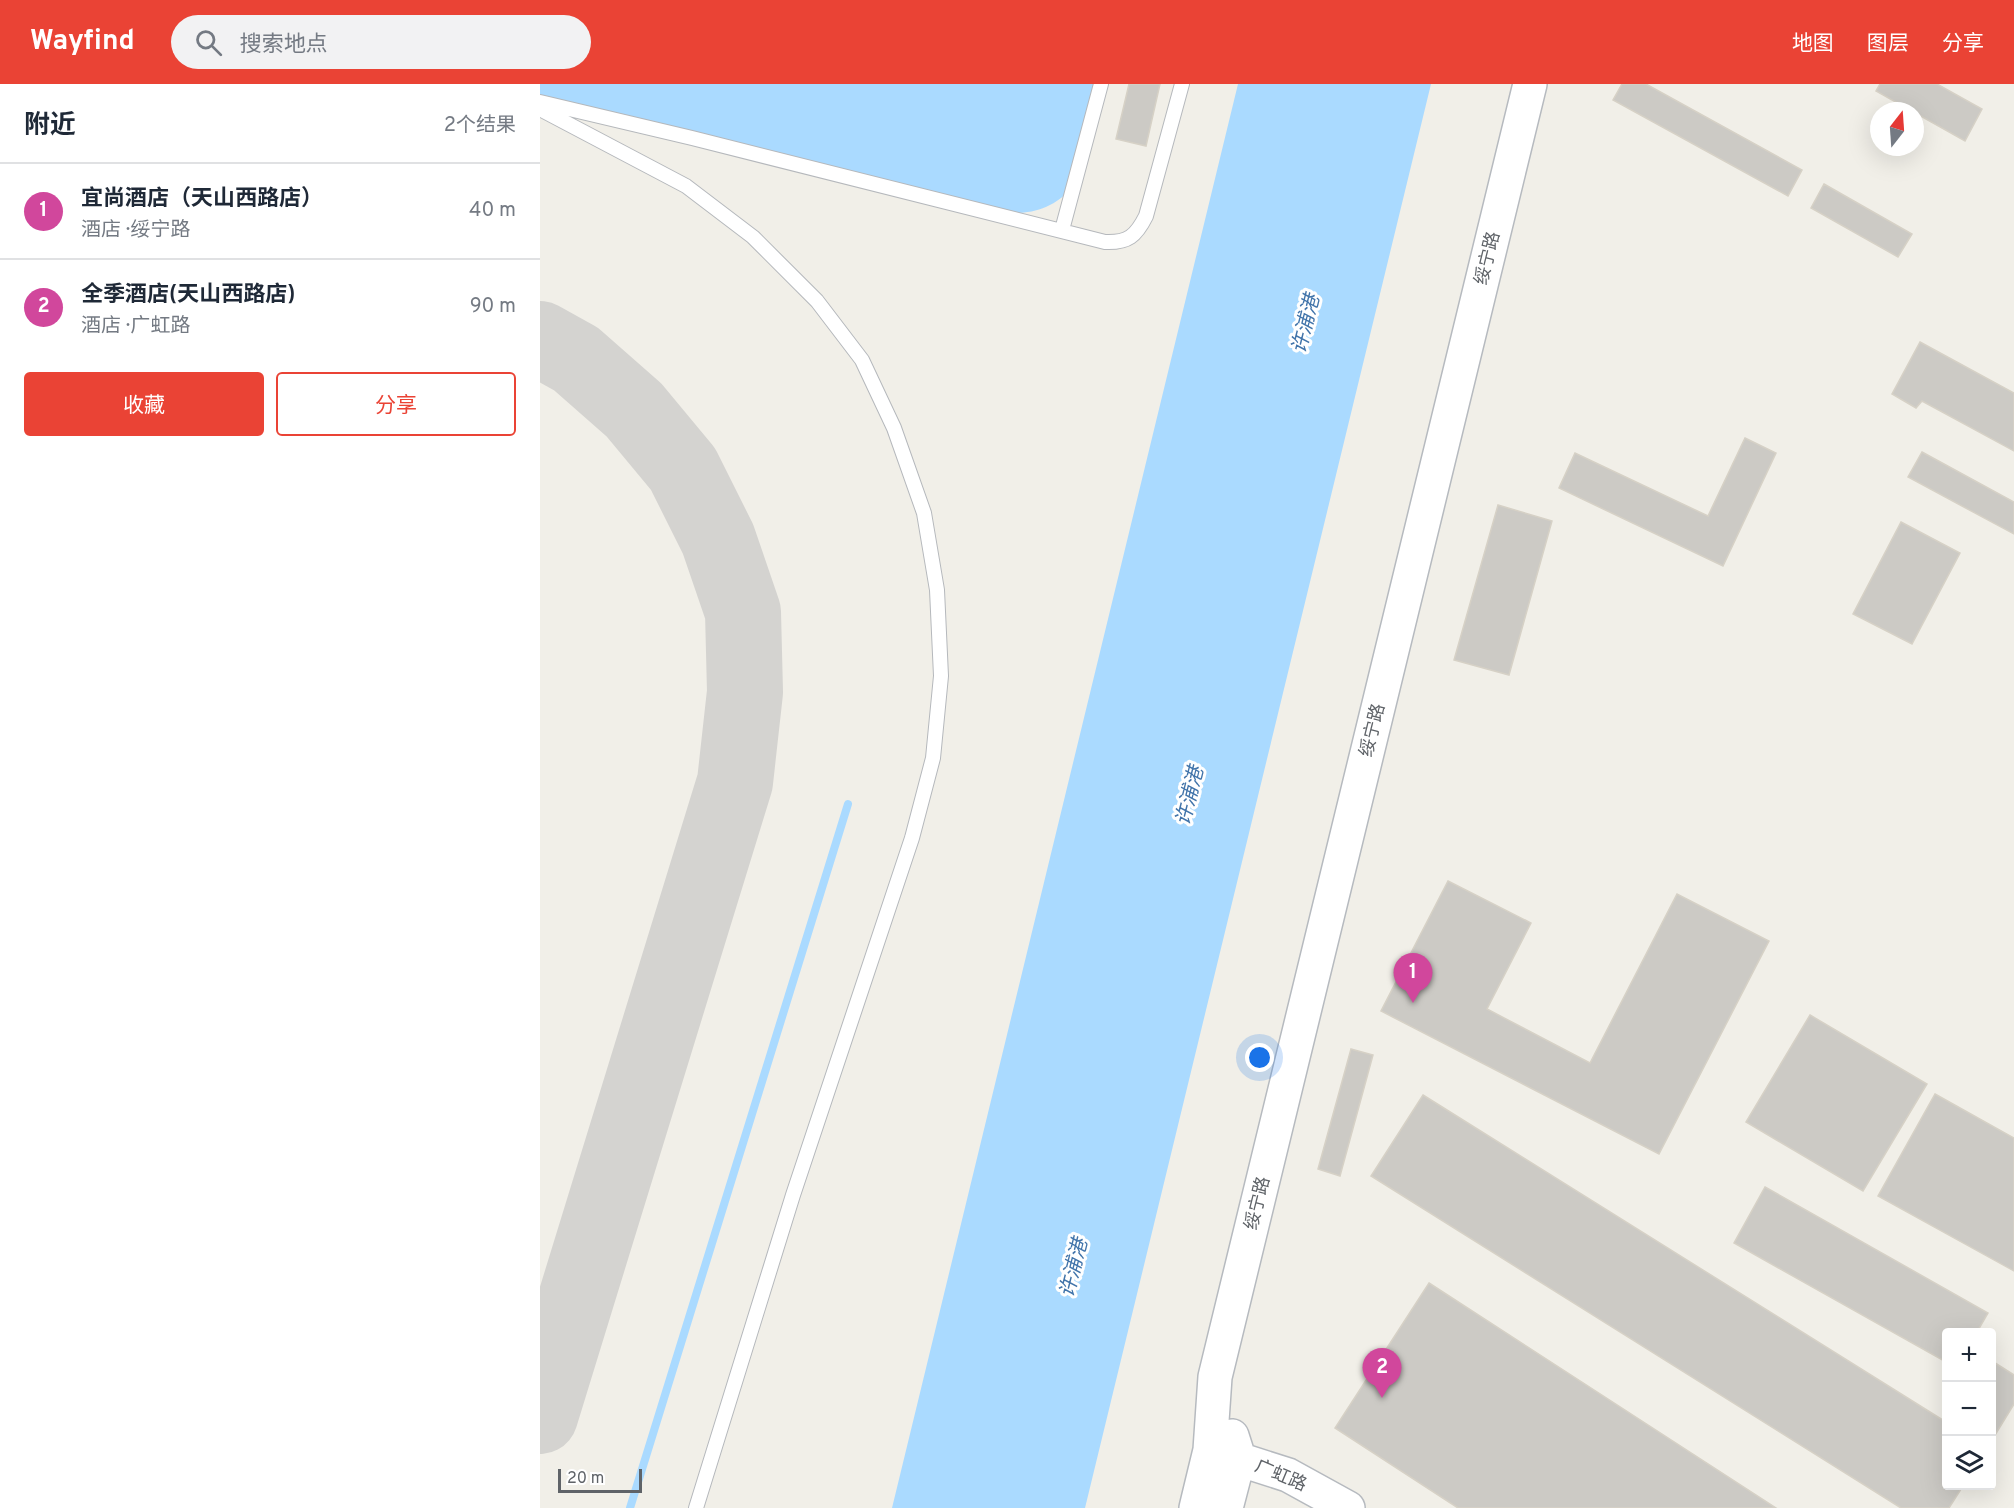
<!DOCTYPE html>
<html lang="zh">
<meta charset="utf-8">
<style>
:root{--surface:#fff;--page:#f2f2f3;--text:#1f2937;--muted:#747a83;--line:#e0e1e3;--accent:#ea4335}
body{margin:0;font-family:Overpass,"Noto Sans SC",sans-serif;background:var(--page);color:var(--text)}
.controls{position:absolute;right:18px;bottom:18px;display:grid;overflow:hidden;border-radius:6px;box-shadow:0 6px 24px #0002}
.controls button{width:54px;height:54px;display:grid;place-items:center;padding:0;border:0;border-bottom:2px solid var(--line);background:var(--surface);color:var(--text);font:30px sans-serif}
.compass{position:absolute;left:1330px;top:18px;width:54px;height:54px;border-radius:50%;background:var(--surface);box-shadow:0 6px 24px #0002;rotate:17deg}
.scale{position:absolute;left:18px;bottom:15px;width:84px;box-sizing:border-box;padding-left:6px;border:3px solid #5f6368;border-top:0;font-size:16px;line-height:21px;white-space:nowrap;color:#5f6368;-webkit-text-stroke:4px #fff;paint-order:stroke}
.you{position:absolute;left:720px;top:974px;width:21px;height:21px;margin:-15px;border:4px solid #fff;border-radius:50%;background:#1a73e8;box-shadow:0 0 0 9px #1a73e833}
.badge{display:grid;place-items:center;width:39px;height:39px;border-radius:50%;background:var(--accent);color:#fff;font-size:20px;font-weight:700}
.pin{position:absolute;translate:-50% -50px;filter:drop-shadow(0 2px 3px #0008)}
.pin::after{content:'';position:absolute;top:32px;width:21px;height:18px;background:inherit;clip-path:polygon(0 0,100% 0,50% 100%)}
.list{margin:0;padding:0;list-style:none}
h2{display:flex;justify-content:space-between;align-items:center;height:78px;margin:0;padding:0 24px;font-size:26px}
h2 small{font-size:20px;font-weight:400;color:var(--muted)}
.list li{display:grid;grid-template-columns:39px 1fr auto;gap:18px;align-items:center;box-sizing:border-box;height:96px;padding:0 24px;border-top:2px solid var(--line)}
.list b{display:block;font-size:22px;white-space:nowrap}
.list p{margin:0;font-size:20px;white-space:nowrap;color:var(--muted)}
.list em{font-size:20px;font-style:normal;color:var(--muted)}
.actions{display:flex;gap:12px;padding:18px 24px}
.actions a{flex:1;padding:14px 0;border:2px solid var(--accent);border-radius:6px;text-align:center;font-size:21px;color:var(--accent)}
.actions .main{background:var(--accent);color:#fff}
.icon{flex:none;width:33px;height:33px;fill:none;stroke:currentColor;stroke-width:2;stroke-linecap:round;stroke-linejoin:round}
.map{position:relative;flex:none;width:1474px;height:1424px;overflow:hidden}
header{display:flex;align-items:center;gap:36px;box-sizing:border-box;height:84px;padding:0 30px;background:var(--accent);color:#fff}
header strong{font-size:28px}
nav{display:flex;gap:33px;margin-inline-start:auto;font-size:21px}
.search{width:420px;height:54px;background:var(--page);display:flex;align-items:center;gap:15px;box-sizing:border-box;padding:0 21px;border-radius:33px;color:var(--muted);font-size:22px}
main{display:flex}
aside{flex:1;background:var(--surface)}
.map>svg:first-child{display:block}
.water{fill:#aadaff}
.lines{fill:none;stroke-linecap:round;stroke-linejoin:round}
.stream{stroke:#aadaff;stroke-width:8}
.taxiway{stroke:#d4d3d0;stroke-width:76}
.building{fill:#cccac5;stroke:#d6d1c6;stroke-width:1.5}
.lane-casing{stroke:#b5b8bc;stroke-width:16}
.secondary-casing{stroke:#b6babf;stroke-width:36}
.lane{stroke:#fff;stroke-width:14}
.secondary{stroke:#fff;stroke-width:33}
.labels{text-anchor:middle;stroke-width:6;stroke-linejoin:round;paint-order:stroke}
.street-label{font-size:18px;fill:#5f6368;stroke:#fff}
.water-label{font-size:20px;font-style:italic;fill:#4174aa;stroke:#fff}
</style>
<header>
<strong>Wayfind</strong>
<div class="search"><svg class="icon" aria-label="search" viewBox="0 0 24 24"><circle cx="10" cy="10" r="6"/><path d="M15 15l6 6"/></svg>搜索地点</div>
<nav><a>地图</a><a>图层</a><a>分享</a></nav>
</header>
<main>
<aside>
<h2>附近<small>2个结果</small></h2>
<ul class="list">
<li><span class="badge" style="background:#d1479c">1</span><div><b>宜尚酒店（天山西路店）</b><p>酒店 · 绥宁路</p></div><em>40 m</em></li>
<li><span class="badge" style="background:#d1479c">2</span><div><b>全季酒店(天山西路店)</b><p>酒店 · 广虹路</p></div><em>90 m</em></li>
</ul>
<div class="actions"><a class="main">收藏</a><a>分享</a></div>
</aside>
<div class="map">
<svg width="1474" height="1424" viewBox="0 0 1474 1424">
<rect width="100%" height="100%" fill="#f1efe8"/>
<!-- water -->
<path class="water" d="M0,0h560c-5,18 -20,93 -28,103 -16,20 -39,27 -62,26l-470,-118z
M698,0h193l-346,1424h-193z"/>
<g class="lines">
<!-- stream -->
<path class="stream" d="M90,1424l218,-704"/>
<!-- taxiway -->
<path class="taxiway" d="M0,255l36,20 58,51 49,59 35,70 25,73 2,80 -10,90 -195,634"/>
</g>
<!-- building -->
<path class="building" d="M589,0h31l-14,62 -30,-7z
M1082,0h24l156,86 -14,26 -175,-96z
M1340,0h57l45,25 -17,32 -89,-50z
M1284,100l88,50 -14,23 -87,-49z
M1380,258l94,51v58l-92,-50 -6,7 -24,-14z
M1205,354l31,15 -53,113 -164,-78 16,-35 133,63z
M1382,368l92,50v32l-106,-57z
M958,421l54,16 -43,154 -55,-15z
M1361,438l59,31 -48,91 -59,-30z
M908,797l83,42 -44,86 103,54 87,-169 92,47 -110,213 -278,-143z
M1270,931l117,69 -64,107 -117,-69z
M811,965l22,6 -33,121 -22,-7z
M1395,1010l79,44v133l-136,-75z
M883,1011l523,327v64h17l-14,22h-48l-530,-332z
M1225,1103l223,126 -11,19h-31v30l-212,-119z
M889,1199l347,225h-318l-123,-80z
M1452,1277l22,14v29l-22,36z"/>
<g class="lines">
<defs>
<path id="lane" d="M0,18l152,36 413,104c23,1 31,-6 41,-26l36,-132
M0,25l146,77 67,51 64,64 45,59 32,68 30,85 13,77 4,86 -8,82 -21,80 -119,357 -97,313
M522,146l39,-146"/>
<path id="secondary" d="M670,1366l78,25 60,33
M656,1424l14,-58 5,-73 315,-1293
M686,1424l13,-50 -7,-22"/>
</defs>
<!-- lane casing -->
<use href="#lane" class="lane-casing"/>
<!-- secondary casing -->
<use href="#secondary" class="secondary-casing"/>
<!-- lane -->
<use href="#lane" class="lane"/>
<!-- secondary -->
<use href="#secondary" class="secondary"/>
</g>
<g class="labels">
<!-- street labels -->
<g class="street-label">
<text transform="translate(947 174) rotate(-76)" y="6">绥宁路</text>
<text transform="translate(832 646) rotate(-76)" y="6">绥宁路</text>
<text transform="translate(717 1119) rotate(-76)" y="6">绥宁路</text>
<text transform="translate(741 1391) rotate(23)" y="6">广虹路</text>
</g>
<!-- water labels -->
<g class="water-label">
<text transform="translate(765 240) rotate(-76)" y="7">许浦港</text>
<text transform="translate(649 712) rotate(-76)" y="7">许浦港</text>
<text transform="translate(533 1184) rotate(-76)" y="7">许浦港</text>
</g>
</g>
</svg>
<div class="controls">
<button>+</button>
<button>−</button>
<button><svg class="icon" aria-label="layers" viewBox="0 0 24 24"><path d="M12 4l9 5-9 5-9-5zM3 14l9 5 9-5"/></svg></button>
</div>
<svg class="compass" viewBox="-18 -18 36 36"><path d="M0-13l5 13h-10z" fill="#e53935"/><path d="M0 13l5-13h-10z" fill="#747a83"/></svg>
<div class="scale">20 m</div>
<div class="you"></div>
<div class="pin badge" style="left:873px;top:919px;background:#d1479c">1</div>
<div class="pin badge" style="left:842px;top:1314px;background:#d1479c">2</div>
</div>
</main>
